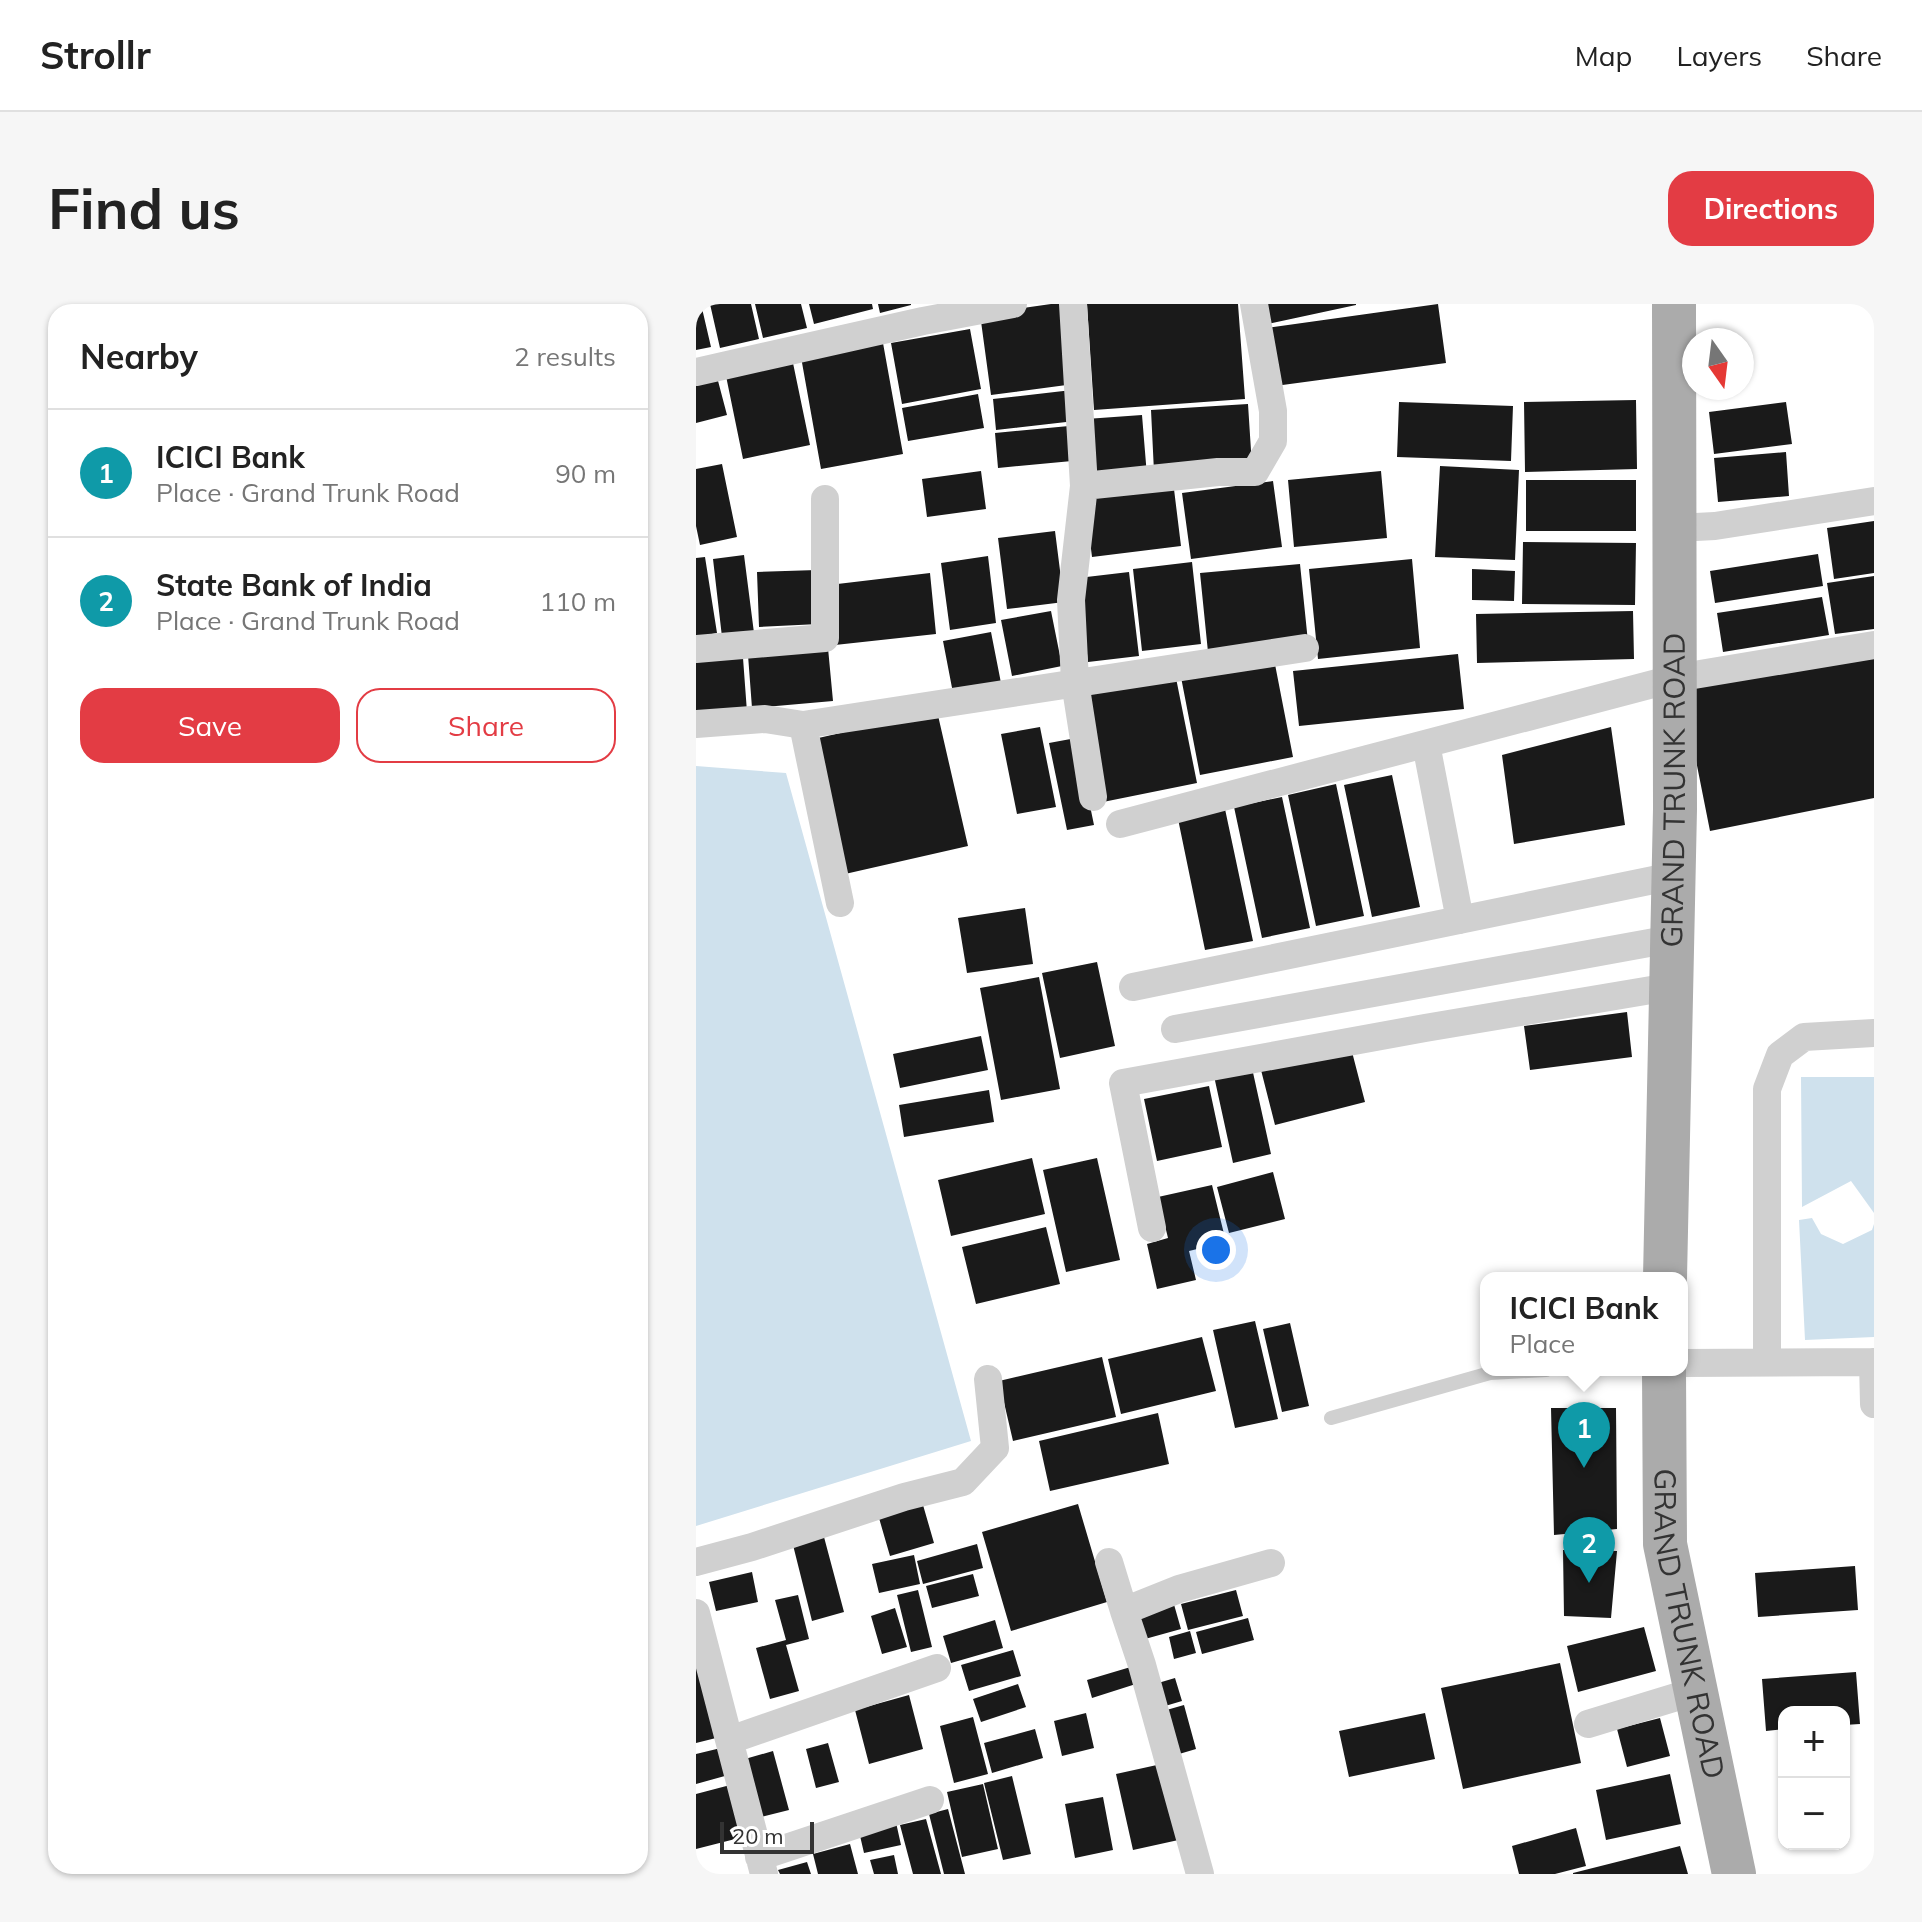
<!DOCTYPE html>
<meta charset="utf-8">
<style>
:root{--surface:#fff;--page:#f6f6f6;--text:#222;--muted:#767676;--line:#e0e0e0;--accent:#e33c44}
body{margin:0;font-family:Mulish,sans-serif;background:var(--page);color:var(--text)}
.controls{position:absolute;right:24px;bottom:24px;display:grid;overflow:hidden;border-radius:16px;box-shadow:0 2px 6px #0004}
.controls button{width:72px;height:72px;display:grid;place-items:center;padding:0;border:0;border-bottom:2px solid var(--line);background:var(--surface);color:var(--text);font:40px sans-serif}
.compass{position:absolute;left:986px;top:24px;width:72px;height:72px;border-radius:50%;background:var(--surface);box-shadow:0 2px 6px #0004;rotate:166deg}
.scale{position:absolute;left:24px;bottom:20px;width:94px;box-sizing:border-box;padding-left:8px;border:4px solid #333;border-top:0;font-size:22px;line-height:28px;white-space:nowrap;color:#333;-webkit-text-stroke:6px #fff;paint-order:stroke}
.you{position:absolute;left:520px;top:946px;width:28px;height:28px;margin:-20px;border:6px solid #fff;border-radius:50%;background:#1a73e8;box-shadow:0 0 0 12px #1a73e833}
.badge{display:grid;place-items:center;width:52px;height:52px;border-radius:50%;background:var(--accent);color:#fff;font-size:26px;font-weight:700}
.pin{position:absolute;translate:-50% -66px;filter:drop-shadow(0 2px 4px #0008)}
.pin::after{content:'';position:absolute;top:42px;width:28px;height:24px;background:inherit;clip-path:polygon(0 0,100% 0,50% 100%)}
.popup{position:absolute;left:784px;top:968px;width:208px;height:104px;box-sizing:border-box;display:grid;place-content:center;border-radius:16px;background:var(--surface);filter:drop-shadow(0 2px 6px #0005);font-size:26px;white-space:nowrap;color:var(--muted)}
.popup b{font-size:30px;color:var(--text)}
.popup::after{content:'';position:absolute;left:50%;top:100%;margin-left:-16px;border:16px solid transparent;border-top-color:var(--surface)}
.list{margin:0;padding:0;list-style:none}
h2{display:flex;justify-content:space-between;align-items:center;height:104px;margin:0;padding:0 32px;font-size:34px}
h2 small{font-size:26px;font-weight:400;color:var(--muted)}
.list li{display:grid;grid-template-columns:52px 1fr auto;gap:24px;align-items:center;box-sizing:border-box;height:128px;padding:0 32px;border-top:2px solid var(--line)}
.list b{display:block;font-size:30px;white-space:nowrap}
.list p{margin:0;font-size:26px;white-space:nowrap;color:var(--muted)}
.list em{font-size:26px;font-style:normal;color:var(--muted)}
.actions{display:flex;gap:16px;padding:24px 32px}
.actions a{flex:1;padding:18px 0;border:2px solid var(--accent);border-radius:24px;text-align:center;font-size:28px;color:var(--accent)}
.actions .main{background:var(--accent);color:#fff}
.map{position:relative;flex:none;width:1178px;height:1570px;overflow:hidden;border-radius:24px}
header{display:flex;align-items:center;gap:48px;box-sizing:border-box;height:112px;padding:0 40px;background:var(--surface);border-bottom:2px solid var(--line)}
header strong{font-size:38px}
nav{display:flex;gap:44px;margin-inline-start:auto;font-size:28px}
.intro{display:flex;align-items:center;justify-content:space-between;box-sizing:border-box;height:192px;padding:0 48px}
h1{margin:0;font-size:56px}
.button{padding:20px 36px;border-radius:24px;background:var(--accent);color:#fff;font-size:28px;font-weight:700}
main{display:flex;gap:48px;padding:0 48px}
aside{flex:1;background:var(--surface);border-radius:24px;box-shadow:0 2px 6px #0004}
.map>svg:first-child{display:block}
.water{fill:#cfe1ed}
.building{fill:#1a1a1a}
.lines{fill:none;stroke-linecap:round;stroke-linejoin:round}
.lane{stroke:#d0d0d0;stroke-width:14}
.street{stroke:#d0d0d0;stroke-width:28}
.primary{stroke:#ababab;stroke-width:44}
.labels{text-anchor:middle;stroke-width:8;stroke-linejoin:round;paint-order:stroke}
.street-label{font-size:30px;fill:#333;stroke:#fff}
</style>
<header>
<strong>Strollr</strong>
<nav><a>Map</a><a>Layers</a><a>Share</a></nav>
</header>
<div class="intro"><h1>Find us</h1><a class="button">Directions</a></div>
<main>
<aside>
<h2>Nearby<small>2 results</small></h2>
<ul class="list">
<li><span class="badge" style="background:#0f9aa8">1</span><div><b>ICICI Bank</b><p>Place · Grand Trunk Road</p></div><em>90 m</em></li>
<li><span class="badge" style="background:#0f9aa8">2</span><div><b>State Bank of India</b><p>Place · Grand Trunk Road</p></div><em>110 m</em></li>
</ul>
<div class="actions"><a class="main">Save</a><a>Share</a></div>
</aside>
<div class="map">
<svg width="1178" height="1570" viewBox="0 0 1178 1570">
<rect width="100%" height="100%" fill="#fff"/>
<!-- water -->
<path class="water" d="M0,462l90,7 185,668 -275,85z
M1105,773h73v136l-23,-32 -49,26z
M1116,914l9,16 22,10 29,-14 2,-6v113l-69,3 -6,-120z"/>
<!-- building -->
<path class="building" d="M0,0h5l10,43 -15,3z
M14,0h41l8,35 -39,9z
M59,0h46l6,24 -44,10z
M113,0h63l1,5 -59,15z
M182,0h33v1l-31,8z
M355,0h13l10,80 -83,11 -11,-81z
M391,0h151l7,95 -151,11z
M562,0h98v1l-93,20z
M742,0l8,59 -171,23 -8,-58z
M274,25l11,60 -79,15 -11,-61z
M187,39l20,111 -82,15 -20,-112z
M97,59l17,82 -67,14 -17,-83z
M21,73l10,38 -31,8v-41z
M376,86l3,31 -79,9 -3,-31z
M282,90l6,34 -76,13 -6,-33z
M940,96l1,69 -112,3 -1,-70z
M703,98l114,4 -2,55 -114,-4z
M1090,98l6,42 -78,10 -5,-42z
M552,100l4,62 -98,6 -3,-62z
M446,111l5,61 -56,5 -5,-62z
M373,122l3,35 -74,7 -3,-35z
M1090,148l3,44 -71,6 -4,-44z
M26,160l15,73 -37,8 -4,-19v-57z
M744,162l79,4 -4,90 -80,-3z
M285,167l5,38 -59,8 -5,-38z
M685,167l6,67 -93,9 -6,-67z
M830,176h110v51h-110z
M477,177l8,65 -89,11 -8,-65z
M577,177l9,66 -91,12 -9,-66z
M1178,217v52l-40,6 -7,-51z
M359,227l9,71 -57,7 -9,-71z
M827,238l113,1 -1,62 -113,-1z
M1122,250l5,32 -108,17 -5,-32z
M48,251l10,78 -32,4 -9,-78z
M292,252l8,67 -46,7 -9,-67z
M9,253l12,76 -21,4v-79z
M716,255l8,89 -102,11 -9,-90z
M496,258l9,82 -59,7 -9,-82z
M604,260l8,78 -100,10 -8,-79z
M776,265l43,2 -1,30 -42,-1z
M121,266l2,54 -60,3 -2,-55z
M433,268l10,84 -51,6 -10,-84z
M234,269l6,61 -101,11 -6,-60z
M1178,272v53l-39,5 -8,-51z
M1126,293l7,38 -106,17 -6,-39z
M355,307l11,55 -50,10 -11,-56z
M937,307l1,48 -157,4 -1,-49z
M295,328l10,51 -48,10 -10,-52z
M1178,342v152l-164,33 -29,-146z
M132,344l5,53 -81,7 -4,-53z
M577,350l20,103 -93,18 -20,-103z
M762,350l6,55 -165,17 -6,-55z
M47,354l4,54 -51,4v-54z
M479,369l22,110 -94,19 -23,-110z
M241,407l31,135 -123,28 -31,-135z
M344,423l16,80 -39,7 -16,-80z
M915,423l14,98 -111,19 -12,-89z
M380,434l18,87 -27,5 -18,-87z
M696,471l28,132 -48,10 -28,-132z
M640,480l28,132 -48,10 -28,-131z
M586,493l28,131 -48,10 -28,-131z
M529,505l28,132 -48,9 -27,-131z
M329,604l8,56 -66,9 -9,-55z
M401,658l18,84 -55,12 -18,-85z
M343,673l21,112 -59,11 -21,-112z
M931,708l5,45 -102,13 -6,-44z
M285,732l7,34 -88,18 -7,-34z
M655,744l14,54 -90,23 -14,-55z
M556,764l19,86 -38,9 -19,-87z
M513,782l13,61 -65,14 -13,-62z
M293,786l5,32 -90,15 -5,-32z
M336,854l13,56 -94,22 -13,-56z
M401,854l23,102 -54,12 -23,-102z
M577,868l12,47 -56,14 -12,-46z
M516,881l14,57 -37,9 7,29 -39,9 -10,-45 21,-6 -10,-41z
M350,923l14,57 -84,20 -14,-57z
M559,1017l23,98 -43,9 -22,-98z
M594,1019l19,83 -27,6 -19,-83z
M506,1033l14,54 -95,23 -13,-55z
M406,1053l14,60 -103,24 -14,-60z
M855,1104h65l1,121 -63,6z
M462,1109l11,51 -119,27 -11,-50z
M382,1200l29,98 -96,29 -29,-99z
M227,1201l11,38 -44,13 -11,-38z
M128,1233l20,75 -32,9 -19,-76z
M281,1240l6,24 -60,16 -6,-23z
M867,1246l54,1 -6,67 -47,-2z
M218,1251l6,29 -41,9 -7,-29z
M1159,1262l3,44 -100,7 -3,-44z
M56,1268l6,30 -42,9 -7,-29z
M277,1270l6,22 -47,12 -6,-22z
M222,1286l14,57 -21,5 -14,-57z
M540,1286l7,26 -55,14 -7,-26z
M102,1291l11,44 -23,6 13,46 -29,8 -14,-51 30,-8 -11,-40z
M477,1297l8,28 -36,10 -8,-28z
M199,1304l12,39 -25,7 -11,-38z
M552,1314l6,22 -52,14 -6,-22z
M299,1316l8,28 -52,15 -8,-27z
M948,1323l12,44 -78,21 -11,-46z
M494,1327l6,22 -22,6 -5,-22z
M0,1342l24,91 -24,6z
M317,1346l8,26 -52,15 -8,-26z
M864,1359l21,100 -118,26 -22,-101z
M438,1362l5,17 -47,15 -5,-18z
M1160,1368l4,52 -16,1v-13h-60v17l-18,2 -4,-52z
M479,1374l7,23 -27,8 -7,-23z
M322,1380l8,23 -45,15 -8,-23z
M213,1391l14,54 -54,15 -14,-54z
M488,1401l12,44 -27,8 -13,-44z
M390,1409l8,35 -32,8 -8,-35z
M729,1409l10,46 -86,18 -10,-46z
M277,1413l15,57 -34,9 -14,-57z
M964,1414l10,38 -43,11 -10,-38z
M339,1425l8,29 -51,15 -8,-30z
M132,1439l11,39 -23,6 -10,-39z
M29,1443l7,27 -36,10v-30z
M77,1447l16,59 -36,9 -15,-58z
M470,1459l17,76 -50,11 -17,-76z
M974,1470l11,50 -75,16 -10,-50z
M316,1472l19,78 -28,6 -19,-77z
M38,1480l13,52 -51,13v-55z
M287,1480l15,65 -36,8 -15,-65z
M407,1493l10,53 -38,8 -10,-54z
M252,1505l17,65h-21l-15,-60z
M199,1514l6,27 -37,8 -6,-26z
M230,1515l15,55h-28l-13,-49z
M880,1524l10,38 -31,8h-36l-7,-28z
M154,1540l8,30h-40l-5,-20z
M984,1542l8,28h-115v-1z
M198,1551l4,19h-24l-4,-14z
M111,1558l4,12h-31l-2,-4z"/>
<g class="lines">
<!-- lane -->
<path class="lane" d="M635,1114l159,-45 56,-3"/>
<!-- street -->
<path class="street" d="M377,0l11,182 -13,114 4,82 18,115
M0,68l227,-51 90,-17
M388,182l134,-14h37l18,-31v-30l-19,-107
M980,224l39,-2 159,-25
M0,345l129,-11v-139
M0,420l69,-5 38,6 37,178
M107,421l502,-77
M730,440l34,176
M424,520l556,-146 198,-33
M437,683l540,-111
M479,725l496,-90
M456,924l-29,-145 302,-55 244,-41
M1071,1058v-273l13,-34 24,-18 70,-4
M1177,1058l1,42
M986,1059l192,-1
M0,1258l56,-15 152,-50 59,-15 32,-34 -7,-69
M413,1258l15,49
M0,1309l68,261
M892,1420l108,-33
M34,1436l207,-72
M63,1553l171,-57
M504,1570l-58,-209 -18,-54 55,-22 92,-26"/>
<!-- primary -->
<g class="primary">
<path id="s1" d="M969,974l10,-469 -1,-505"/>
<path id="s2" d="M968,1066l1,174 69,330"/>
</g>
</g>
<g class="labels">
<!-- street labels -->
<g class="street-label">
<text dy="10" stroke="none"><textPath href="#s1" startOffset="488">GRAND TRUNK ROAD</textPath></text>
<text dy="10" stroke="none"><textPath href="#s2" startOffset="256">GRAND TRUNK ROAD</textPath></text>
</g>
</g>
</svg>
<div class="controls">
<button>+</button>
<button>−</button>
</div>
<svg class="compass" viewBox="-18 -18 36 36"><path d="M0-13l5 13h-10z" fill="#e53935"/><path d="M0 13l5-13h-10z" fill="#767676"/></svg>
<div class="scale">20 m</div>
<div class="you"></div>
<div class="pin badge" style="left:888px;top:1164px;background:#0f9aa8">1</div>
<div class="popup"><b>ICICI Bank</b>Place</div>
<div class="pin badge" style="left:893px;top:1279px;background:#0f9aa8">2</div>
</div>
</main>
